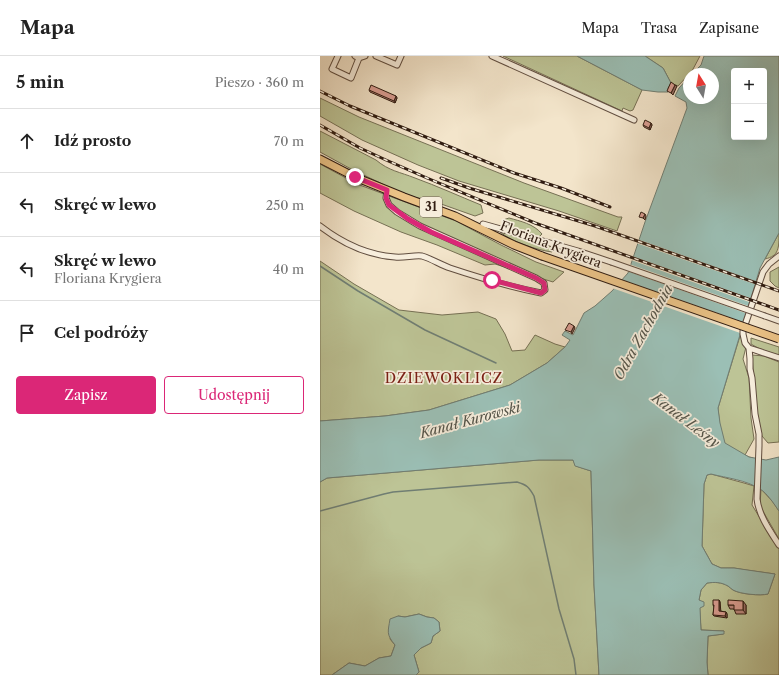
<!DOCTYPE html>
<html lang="pl">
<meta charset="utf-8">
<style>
:root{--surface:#fff;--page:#f2f2f2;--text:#222;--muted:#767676;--line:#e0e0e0;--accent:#db2777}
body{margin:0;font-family:"Libre Caslon Text",serif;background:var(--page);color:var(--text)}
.controls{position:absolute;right:12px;top:12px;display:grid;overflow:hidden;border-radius:4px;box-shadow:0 4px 16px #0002}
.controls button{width:36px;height:36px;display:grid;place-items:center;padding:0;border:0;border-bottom:1px solid var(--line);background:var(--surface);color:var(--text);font:20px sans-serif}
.compass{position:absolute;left:363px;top:12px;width:36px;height:36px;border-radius:50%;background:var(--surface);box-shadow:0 4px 16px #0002;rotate:349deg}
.stop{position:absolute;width:12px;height:12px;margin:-9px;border:3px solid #db2777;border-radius:50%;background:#fff}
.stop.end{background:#db2777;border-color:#fff;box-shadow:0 1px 4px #0008}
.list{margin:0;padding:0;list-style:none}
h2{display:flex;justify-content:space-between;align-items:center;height:52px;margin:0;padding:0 16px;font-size:17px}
h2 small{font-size:13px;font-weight:400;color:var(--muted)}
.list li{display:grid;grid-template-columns:26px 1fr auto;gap:12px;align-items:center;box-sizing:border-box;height:64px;padding:0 16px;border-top:1px solid var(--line)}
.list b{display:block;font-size:15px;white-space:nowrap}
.list p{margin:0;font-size:13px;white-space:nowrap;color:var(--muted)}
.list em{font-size:13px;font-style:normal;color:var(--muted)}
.actions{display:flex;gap:8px;padding:12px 16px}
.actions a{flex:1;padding:9px 0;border:1px solid var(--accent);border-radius:4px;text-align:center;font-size:14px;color:var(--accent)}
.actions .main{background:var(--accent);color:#fff}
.icon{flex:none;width:22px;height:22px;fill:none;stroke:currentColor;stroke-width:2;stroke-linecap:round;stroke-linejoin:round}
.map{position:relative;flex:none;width:459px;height:619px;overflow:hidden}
header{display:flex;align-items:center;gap:24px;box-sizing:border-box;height:56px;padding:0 20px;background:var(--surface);border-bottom:1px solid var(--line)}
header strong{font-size:19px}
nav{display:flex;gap:22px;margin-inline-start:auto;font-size:14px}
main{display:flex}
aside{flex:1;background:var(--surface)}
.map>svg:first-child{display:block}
.green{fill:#bdc496;stroke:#767054}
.water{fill:#9bbfb5;stroke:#707e73;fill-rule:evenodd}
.pier{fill:#f3e5cb}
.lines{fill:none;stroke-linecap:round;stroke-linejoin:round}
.stream{stroke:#707e73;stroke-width:1.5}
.minor-casing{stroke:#614e40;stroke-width:7}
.major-casing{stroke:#301c11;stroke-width:9}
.minor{stroke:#f7eedd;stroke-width:5}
.major{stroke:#eac286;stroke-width:7}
.rail-casing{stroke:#301c11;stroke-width:3}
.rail{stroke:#f7eedd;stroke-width:1.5;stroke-dasharray:4.5;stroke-linecap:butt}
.minor-bridge-casing{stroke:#614e40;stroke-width:7;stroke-linecap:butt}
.major-bridge-casing{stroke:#301c11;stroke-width:9;stroke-linecap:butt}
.minor-bridge{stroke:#f7eedd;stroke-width:5}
.major-bridge{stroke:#eac286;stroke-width:7}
.wall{fill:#bb877e;stroke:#301c11}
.shaded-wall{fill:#996e66;stroke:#301c11}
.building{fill:#da9d92;stroke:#301c11}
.route{stroke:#db2777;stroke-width:5}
.labels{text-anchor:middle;stroke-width:3.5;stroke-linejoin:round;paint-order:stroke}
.shield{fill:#f7eedd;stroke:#6c5b4e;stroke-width:1}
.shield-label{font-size:12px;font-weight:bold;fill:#301c11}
.street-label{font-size:13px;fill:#301c11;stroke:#f7eedd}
.water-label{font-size:14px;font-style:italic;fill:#55554a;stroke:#f7eedd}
.neighbourhood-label{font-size:14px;letter-spacing:1px;fill:#7a1f14;stroke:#f7eedd}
</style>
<header>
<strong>Mapa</strong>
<nav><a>Mapa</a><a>Trasa</a><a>Zapisane</a></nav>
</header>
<main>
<aside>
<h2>5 min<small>Pieszo · 360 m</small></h2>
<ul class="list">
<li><svg class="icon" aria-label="ahead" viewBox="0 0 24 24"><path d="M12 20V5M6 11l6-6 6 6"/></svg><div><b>Idź prosto</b></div><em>70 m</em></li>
<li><svg class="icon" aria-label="left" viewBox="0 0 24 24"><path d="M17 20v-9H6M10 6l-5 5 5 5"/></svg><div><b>Skręć w lewo</b></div><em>250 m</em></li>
<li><svg class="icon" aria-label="left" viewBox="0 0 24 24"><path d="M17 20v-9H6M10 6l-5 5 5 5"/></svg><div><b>Skręć w lewo</b><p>Floriana Krygiera</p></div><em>40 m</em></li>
<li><svg class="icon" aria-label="arrive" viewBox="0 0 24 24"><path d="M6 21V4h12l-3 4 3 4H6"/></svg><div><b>Cel podróży</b></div></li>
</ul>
<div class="actions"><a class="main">Zapisz</a><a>Udostępnij</a></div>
</aside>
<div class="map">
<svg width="459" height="619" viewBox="0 0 459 619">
<rect width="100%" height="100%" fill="#f3e5cb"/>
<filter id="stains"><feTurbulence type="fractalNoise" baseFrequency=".005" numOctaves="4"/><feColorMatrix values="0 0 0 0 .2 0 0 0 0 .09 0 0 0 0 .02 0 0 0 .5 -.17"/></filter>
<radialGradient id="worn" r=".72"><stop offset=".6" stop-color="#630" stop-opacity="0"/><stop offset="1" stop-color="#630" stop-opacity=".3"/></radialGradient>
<!-- green -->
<path class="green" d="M183,0h74l65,34 -9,20 -3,1 -7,-3 -1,3z
M325,0h55l-8,15 -14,15 -7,-3 -8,-15z
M0,42l39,19 165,66 94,34h4l-5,14 -58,-20 -100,-30 -41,-16 -56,-25 -42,-24z
M0,75l56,29c13,11 24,12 39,18 22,8 44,18 66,27l2,8 -8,3 -48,-17 -10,-1 -22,-8 -44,-21 -31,-17z
M0,108l37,20 99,37 45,24 35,17 28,10 -11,10 -58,-18 -10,1 -48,-20 -36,-13 -47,-21 -34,-18z
M189,162c11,3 25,6 33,16l-3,3 -36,-13v-4z
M180,176l36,9 18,6 -2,5c-15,-2 -40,-10 -52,-20z
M459,177c0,15 0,23 -14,26z
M0,205l34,23 45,26 43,5 36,-3 18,7 9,15 7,17 13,-1 10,-15 20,9 10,3 -18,16 -37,22 -81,25 -44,6 -65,5z
M459,211v21l-4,-2 -5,-5v-9z
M420,280l6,11 -3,12 6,19 2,40 3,21 -9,16 4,2 4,1 -2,4 -29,-13 -4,-41z
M431,282l28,9v9l-21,-8 -7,-4z
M432,299l12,1 15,6v80l-11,1 -6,-7 -6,-24z
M219,404h34l3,6 15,5 3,114 5,90h-183l3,-3 -5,-17 7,-7 10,-5 2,-7 7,-5 -1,-9 -5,-4 -7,-1 -8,-3 -14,3 -7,-1 -8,23 5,6 -4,11 -12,2 -14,8 -16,-3 -17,12h-12v-193l7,-4z
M391,418l33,9 10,3 -2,19 27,44v126h-71l-1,-13 1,-26 15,-2 1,-3 -23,-1 -2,-30 2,-10 6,-7c8,-1 14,-1 21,3 2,1 3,3 5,4 7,4 27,6 35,4l7,-20 -29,-4 -12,-2h-13l-9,-4 -10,-18 2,-62 3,-9z
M441,433l12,13 6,9v28l-19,-33z"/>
<!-- water -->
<path class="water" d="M257,0h68l18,12 8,15 -3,5v4h-10l-16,-2z
M384,0h75v177l-19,35 -42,140 2,15 5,20 24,14 17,3 13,-3v54c-5,-7 -12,-18 -19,-22 -14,-9 -33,-11 -49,-15l-4,1 -3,9 -2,62 10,18 9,4h13l41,6 -7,20c-8,2 -28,0 -35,-4 -2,-1 -3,-3 -5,-4 -7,-4 -13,-4 -21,-3l-6,7 -2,10 5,2v4l-4,2 1,22 23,1v3l-16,2 -1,26 1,13h-109l-5,-90 -3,-114 -16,-5 -2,-6h-34l-212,18 -7,4v-61l65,-5 44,-6 81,-25 37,-22 18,-16 5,-7 -8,-5 3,-4 8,4 11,-22 11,-7 17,-15 16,-18 17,-51 42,-114 -1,-6 -11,-6 4,-8 10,-11v21h24v-24h-21l9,-9zM414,15h30v66h-30z
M99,558l8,3 7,1 5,4 1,9 -7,5 -2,7 -10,5 -7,7 5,17 -3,3h-84l17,-12 16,3 14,-8 12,-2 4,-11c-9,-11 -7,-13 -5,-26l8,-3 7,1z"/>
<!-- pier -->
<path class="pier" d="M317,183l121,43 -1,3 -121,-42z
M312,200l121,43 -1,4 -121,-43z
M309,208l122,43 -3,7 -121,-43z
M300,223l126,44 -3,11 -131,-46z"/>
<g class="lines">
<!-- stream -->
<path class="stream" d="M0,210l38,25 67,39 71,33
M0,455l64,-17 9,-2 124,-10c10,3 12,5 17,14l25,113 15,50 2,16"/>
<defs>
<path id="minor" d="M18,0l-6,13 19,9 8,-20
M35,0l4,2 6,-2
M56,0l21,9 4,-9
M172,0l142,64
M163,168l95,27 33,11
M0,170c22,17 47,29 75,31 9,1 19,-2 27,-1 10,3 19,9 28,12 30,10 61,19 91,25l4,-3 -1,-7 -8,-5 -116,-52 -23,-14 -8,-7 -3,-7 1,-8
M459,200l-10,8 -6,8 -17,50 -3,9v3l2,9 4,5 30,10
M445,260l14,5
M429,292l1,11v10l2,9 3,36 4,20v12l-2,53c2,17 13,32 22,46"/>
<path id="major" d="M0,103l35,18 49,20 51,19 59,29 28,11"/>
</defs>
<!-- minor casing -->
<use href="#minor" class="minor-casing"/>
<!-- major casing -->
<use href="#major" class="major-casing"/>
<!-- minor -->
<use href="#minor" class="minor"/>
<!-- major -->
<use href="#major" class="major"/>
<defs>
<path id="rail" d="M0,35l30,15 164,67 47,15 49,19
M0,69l40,23 26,12 41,18 108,45 244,87
M121,122l28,10 126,38 184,65"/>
</defs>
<!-- rail casing -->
<use href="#rail" class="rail-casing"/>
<!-- rail -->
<use href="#rail" class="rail"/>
<defs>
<path id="minor-bridge" d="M291,206l154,54"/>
<path id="major-bridge" d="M222,200l237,83"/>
</defs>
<!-- minor-bridge casing -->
<use href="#minor-bridge" class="minor-bridge-casing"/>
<!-- major-bridge casing -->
<use href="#major-bridge" class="major-bridge-casing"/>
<!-- minor-bridge -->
<use href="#minor-bridge" class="minor-bridge"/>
<!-- major-bridge -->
<use href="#major-bridge" class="major-bridge"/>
</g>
<!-- wall -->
<path class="wall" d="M49,34l27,6 1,2 -2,5 -25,-11z
M331,67l1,2 -2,5 -6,-3 -1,-2z
M399,544l1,2v9l6,1 1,2v4l-13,-2 -1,-1 1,-8 -1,-2z
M408,549h18v9h-10l-2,-5h-4z"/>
<!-- shaded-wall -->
<path class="shaded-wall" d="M355,29l2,1 -4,9 -2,-2z
M76,40l1,2 -2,5 -1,-2z
M331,67l1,2 -2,5 -1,-2z
M325,158l1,2 -1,4 -2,-2z
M254,270l1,2 -3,6 -1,-2z
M399,544l1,2 1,11 -2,-2z
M423,545l3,4v9l-3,-4z
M406,556l1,2v4l-2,-2z"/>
<!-- building -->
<path class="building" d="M351,26l4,3 -4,8 -4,-2z
M51,29l25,11 -2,5 -25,-11z
M325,64l6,3 -2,5 -6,-3z
M321,156l4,2 -2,4 -4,-1z
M249,267l5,3 -3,6 -6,-2z
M393,544h6v11l7,1 -1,4 -12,-1 1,-10h-1z
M408,544l15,1v9h-9v-5h-6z"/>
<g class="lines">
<!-- route -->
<path class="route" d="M35,121l32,13 -1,8 3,7 19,14 23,13 105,46 8,5 1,7 -4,3 -49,-13"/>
</g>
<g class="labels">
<!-- shield labels -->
<rect class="shield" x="100" y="141" width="22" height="20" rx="3"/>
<g class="shield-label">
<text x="111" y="155">31</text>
</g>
<!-- street labels -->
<g class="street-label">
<text transform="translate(231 188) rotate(21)" y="5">Floriana Krygiera</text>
</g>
<!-- water labels -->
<g class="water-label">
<text transform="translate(323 276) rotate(-61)" y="5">Odra Zachodnia</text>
<text transform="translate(150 364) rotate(-15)" y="5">Kanał Kurowski</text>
<text transform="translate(366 364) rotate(37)" y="5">Kanał Leśny</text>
</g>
<!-- neighbourhood labels -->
<g class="neighbourhood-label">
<text x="124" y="327">DZIEWOKLICZ</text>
</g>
</g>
<rect width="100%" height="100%" filter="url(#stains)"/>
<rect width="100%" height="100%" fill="url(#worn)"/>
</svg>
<div class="controls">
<button>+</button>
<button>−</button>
</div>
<svg class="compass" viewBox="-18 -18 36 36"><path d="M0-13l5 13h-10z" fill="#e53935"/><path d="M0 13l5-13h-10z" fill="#767676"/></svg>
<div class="stop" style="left:172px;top:224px"></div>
<div class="stop end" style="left:35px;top:121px"></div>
</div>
</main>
